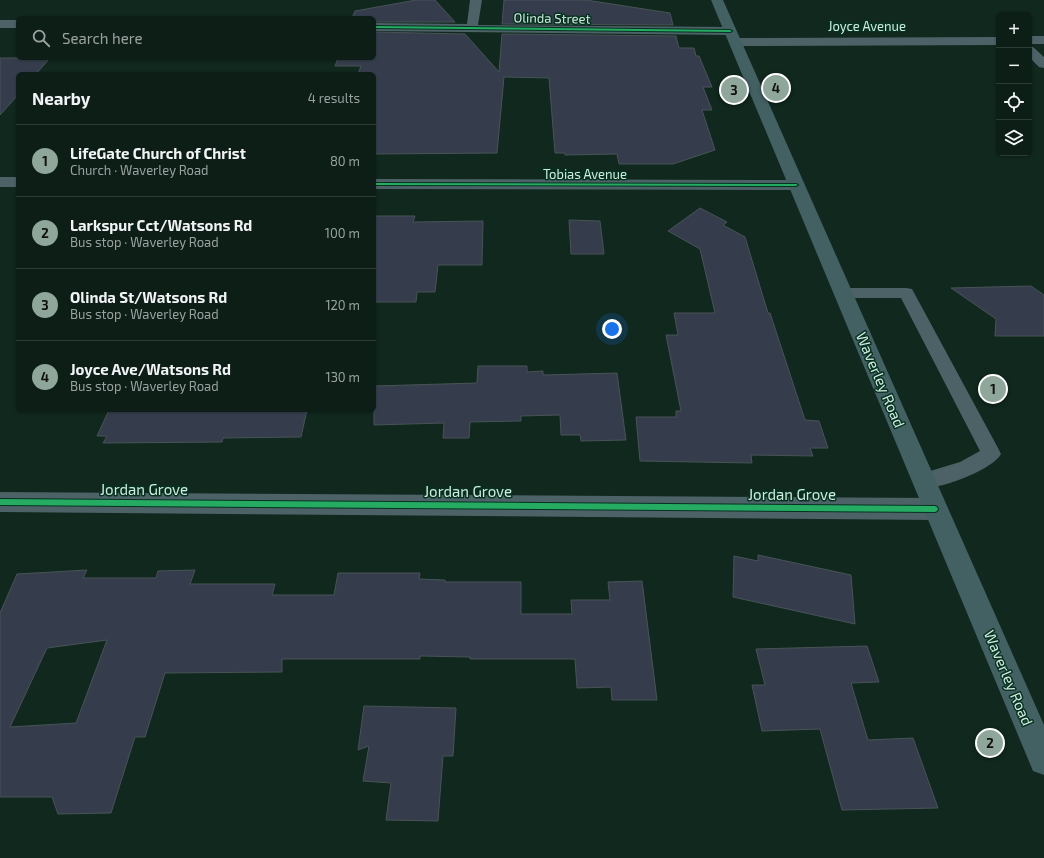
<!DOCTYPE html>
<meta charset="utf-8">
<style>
:root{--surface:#0c1e16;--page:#15271f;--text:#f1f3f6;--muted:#9aa2a1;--line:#2c3c35;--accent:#8fa69b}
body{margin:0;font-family:"Exo 2",sans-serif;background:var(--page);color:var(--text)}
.controls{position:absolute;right:12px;top:12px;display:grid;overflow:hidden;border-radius:6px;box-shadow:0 1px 3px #0004}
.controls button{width:36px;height:36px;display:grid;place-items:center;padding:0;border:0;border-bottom:1px solid var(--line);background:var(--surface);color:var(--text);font:20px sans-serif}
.you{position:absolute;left:612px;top:329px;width:14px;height:14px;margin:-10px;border:3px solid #fff;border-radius:50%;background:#1a73e8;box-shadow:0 0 0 6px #1a73e833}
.badge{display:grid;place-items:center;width:26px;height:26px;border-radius:50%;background:var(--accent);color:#111;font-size:13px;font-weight:700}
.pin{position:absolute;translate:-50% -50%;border:2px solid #fff;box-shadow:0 1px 4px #0006}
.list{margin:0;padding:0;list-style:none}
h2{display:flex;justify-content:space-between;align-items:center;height:52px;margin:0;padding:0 16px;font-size:17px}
h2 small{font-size:13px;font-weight:400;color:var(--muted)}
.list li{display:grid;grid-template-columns:26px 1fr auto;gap:12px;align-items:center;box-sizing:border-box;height:72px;padding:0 16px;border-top:1px solid var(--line)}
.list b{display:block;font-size:15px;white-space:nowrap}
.list p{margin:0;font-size:13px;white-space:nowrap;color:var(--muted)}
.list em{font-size:13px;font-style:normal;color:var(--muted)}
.icon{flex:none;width:22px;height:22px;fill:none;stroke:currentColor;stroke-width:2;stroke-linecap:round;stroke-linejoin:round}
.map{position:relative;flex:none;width:1044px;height:858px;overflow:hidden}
.search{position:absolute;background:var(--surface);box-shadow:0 1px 3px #0004;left:16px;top:16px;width:360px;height:44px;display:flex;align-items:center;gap:10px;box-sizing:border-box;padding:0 14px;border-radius:6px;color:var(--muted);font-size:15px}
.panel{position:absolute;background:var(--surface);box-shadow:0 1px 3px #0004;left:16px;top:72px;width:360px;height:340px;border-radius:6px}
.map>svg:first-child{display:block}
.building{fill:#353d4c;stroke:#485356;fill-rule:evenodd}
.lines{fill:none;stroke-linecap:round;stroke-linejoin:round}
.service{fill:#4c6267;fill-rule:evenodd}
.minor{fill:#4c6267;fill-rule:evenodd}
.primary{fill:#436063;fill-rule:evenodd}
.cycleway-casing{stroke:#053221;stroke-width:2}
.cycleway{fill:#26ab63;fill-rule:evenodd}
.labels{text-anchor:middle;stroke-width:3;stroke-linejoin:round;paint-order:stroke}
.far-street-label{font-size:13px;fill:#d3eade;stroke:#053221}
.street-label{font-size:15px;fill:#d3eade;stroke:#053221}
</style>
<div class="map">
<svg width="1044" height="858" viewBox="0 0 1044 858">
<rect width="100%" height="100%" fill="#10281e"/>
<!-- building -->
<path class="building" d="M416,0h19l20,22h-81v-4h-22l3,-7z
M504,0h82l84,13 3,12 -171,-1z
M374,32l91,2 34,38 3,-38 174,2 3,12h15l2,8h3l13,31h-9l9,23h-10l13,40 -42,14h-54l-2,-10 -52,1v-2h-10l-6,-75 -45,-1 -7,76 -123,1v-80h-16l3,-8h-26l3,-8h36z
M0,58h50l-14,16h-18v21l-18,20z
M700,208l27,14 -4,3 22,12 23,76h2l35,107 14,1 9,27h-18l3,8 -62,-1 1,8 -112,-2 -4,-44h40v-6h5l-15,-76h12l-4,-22h41l-15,-64 -32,-18z
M374,216h41l-2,6 70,-1 -1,44h-44l-3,27h-18l-1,10h-42z
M569,220l31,1 4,33h-33z
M1031,286l13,9v41h-49l1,-17 -45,-31z
M478,366h49v6l16,-1v4l74,-2 9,67 -45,1 -1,-6h-19l-1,-20 -39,1v5l-51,1 -1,16h-26l1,-15 -70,2v-39l103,-3z
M109,410h198l-6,27 -78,1 -1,4 -119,1 4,-7h-10z
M758,555l93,20 4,49 -122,-27 1,-41 24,5z
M87,570l-4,8h73l2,-7 37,-1 -5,14h85l-3,11h62l4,-22h82l-1,6 26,1v2h76v32h51l-1,-14h39l-2,-18 34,-1 15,119h-45l-1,-13 -34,1 -2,-29h-105v-2l-50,-1v3h-138v13l-117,1 -20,64h-10l-24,76 -53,1 -6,-17h-52v-184l17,-39zM107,640l-31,83 -66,4 37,-79z
M867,646l12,36 -28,1 17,57 45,-2 25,70 -96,2 -22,-81 -58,2 -10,-46h13l-9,-36z
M364,706l92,2 -3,48h-10l-5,65 -52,-1 5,-37 -28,-2 6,-35 -11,4z"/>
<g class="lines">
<!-- service -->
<path class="service" d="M842,288h64l6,1 86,159 3,6c-8,16 -68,39 -84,33l-3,-6 3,-6 43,-13 20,-11 -79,-153h-59l-6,-1 -2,-4 2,-4z"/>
<!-- minor -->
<path class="minor" d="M470,0h12l-4,25 252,2 6,4 -6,4 -356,-4v-8l93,1z
M0,20h18v8h-18z
M1029,36h15v8h-15z
M999,37v8l-264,1 -6,-4 6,-4z
M1029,46l4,1 11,10v11l-5,-1 -10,-10z
M0,177h18v10h-18z
M374,179l422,1 6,2 2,3 -2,3 -6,2 -422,-1z
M0,492l935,6 8,4 4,7 -4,7 -8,4 -935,-8z"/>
<!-- primary -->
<path class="primary" d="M711,0h12l321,725v50l-11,-4z"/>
<defs>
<path id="cycleway" d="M374,26l356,4 2,1 -2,1 -356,-4z
M374,183l422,1 2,1 -2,1 -422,-1z
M0,499l935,7 2,1 1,2 -1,2 -2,1 -935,-7z"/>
</defs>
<!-- cycleway casing -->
<use href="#cycleway" class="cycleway-casing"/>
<!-- cycleway -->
<use href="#cycleway" class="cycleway"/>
</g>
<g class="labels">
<!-- far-street labels -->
<g class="far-street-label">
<text transform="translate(552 18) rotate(1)" y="5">Olinda Street</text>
<text x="867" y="31">Joyce Avenue</text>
<text x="585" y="179">Tobias Avenue</text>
</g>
<!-- street labels -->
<g class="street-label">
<text transform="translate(880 380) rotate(67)" y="5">Waverley Road</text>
<text x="144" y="495">Jordan Grove</text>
<text x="468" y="497">Jordan Grove</text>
<text x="792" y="500">Jordan Grove</text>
<text transform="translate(1008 678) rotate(67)" y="5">Waverley Road</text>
</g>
</g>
</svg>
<div class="controls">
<button>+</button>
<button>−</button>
<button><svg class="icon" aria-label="locate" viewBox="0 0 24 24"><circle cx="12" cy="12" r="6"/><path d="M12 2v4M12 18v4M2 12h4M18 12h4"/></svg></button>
<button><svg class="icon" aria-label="layers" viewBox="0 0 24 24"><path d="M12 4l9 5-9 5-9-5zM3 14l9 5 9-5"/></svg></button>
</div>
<div class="you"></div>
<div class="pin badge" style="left:993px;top:389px">1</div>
<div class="pin badge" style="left:990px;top:743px">2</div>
<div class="pin badge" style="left:734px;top:90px">3</div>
<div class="pin badge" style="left:776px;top:88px">4</div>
<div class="search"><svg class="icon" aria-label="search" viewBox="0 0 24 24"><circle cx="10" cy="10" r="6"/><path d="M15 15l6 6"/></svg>Search here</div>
<section class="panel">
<h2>Nearby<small>4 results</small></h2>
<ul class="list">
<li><span class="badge">1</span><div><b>LifeGate Church of Christ</b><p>Church · Waverley Road</p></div><em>80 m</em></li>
<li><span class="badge">2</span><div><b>Larkspur Cct/Watsons Rd</b><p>Bus stop · Waverley Road</p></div><em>100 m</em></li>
<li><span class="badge">3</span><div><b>Olinda St/Watsons Rd</b><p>Bus stop · Waverley Road</p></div><em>120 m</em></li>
<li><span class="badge">4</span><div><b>Joyce Ave/Watsons Rd</b><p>Bus stop · Waverley Road</p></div><em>130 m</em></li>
</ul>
</section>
</div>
